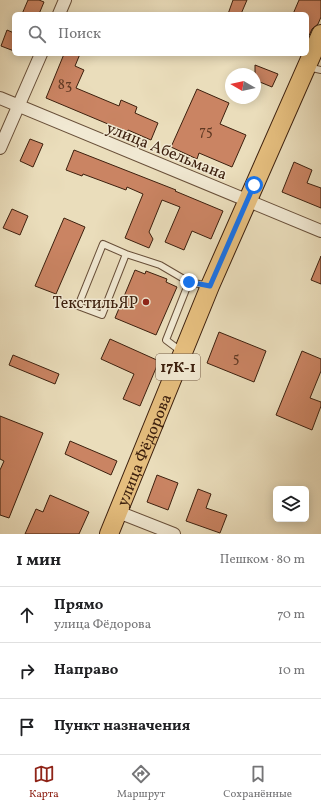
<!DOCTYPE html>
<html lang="ru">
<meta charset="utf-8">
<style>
:root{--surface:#fff;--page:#f6f6f6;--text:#202124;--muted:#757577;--line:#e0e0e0;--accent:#8f2418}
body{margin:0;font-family:Vollkorn,serif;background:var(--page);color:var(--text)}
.controls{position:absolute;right:12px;bottom:12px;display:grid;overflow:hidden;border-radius:6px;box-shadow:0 2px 10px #0003}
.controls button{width:36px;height:36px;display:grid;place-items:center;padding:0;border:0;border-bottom:1px solid var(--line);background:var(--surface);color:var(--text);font:20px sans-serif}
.compass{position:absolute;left:225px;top:68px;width:36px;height:36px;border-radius:50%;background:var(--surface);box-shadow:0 2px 10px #0003;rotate:279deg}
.stop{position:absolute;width:12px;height:12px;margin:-9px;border:3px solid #1a73e8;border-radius:50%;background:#fff}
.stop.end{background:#1a73e8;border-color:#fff;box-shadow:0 1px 4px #0008}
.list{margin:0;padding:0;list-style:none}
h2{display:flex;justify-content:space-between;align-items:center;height:52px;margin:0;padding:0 16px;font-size:17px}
h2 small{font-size:13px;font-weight:400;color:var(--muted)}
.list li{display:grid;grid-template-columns:26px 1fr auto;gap:12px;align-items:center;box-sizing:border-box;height:56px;padding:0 16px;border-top:1px solid var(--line)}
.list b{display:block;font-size:15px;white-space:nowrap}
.list p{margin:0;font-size:13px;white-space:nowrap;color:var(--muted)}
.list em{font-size:13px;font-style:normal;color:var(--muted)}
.icon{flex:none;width:22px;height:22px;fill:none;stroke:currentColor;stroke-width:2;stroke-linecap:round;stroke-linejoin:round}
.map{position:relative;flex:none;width:321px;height:534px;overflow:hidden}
.search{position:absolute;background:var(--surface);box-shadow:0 2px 10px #0003;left:12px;right:12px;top:12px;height:44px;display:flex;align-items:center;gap:10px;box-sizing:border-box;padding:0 14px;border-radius:6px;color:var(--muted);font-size:15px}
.sheet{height:220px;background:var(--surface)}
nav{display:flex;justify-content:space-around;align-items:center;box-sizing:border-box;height:56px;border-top:1px solid var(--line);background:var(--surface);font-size:11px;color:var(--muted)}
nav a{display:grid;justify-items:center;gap:2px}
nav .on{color:var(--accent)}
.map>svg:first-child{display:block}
.building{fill:#ca8463;stroke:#3d200e}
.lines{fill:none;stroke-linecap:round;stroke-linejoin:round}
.service-casing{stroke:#684f39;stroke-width:8}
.minor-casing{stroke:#684f39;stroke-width:14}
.primary-casing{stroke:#3d200e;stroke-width:20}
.service{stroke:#f1e9d3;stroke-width:6}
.minor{stroke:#f1e9d3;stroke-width:12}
.primary{stroke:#e5be7e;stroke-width:18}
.route{stroke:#1a73e8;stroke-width:5}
.poi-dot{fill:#8f2418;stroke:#f1e9d3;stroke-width:1.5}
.labels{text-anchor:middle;stroke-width:3;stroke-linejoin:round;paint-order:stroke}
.number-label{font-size:14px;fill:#603923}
.shield{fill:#f1e9d3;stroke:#735c49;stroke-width:1}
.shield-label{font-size:15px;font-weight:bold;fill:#3d200e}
.street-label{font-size:16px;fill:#3d200e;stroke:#f1e9d3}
.poi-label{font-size:16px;fill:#3d200e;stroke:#f1e9d3;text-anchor:end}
</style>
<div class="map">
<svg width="321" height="534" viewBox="0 0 321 534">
<rect width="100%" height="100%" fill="#eaddbb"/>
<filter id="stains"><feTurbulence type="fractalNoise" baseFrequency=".005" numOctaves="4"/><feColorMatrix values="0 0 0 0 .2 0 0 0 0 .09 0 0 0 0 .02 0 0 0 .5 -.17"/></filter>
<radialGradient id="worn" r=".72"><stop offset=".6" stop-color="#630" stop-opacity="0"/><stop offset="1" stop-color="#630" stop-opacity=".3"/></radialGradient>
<!-- building -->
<path class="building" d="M28,0h11l5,2 -5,12h-17z
M233,0h14l-6,14h-13z
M299,0h22v17l-3,7 -6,5 -5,11v-26h-14z
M7,30l7,3v18l-13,-5z
M64,54h16l-5,12 9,4 -8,18 43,18 2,-6 16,7 -2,6 23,10 -7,17 -23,-10 -1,2 -81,-34z
M255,65l23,9 -6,13 -17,-7z
M197,89l32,14 -9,21 26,11 -14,32 -33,-14 -2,6 -26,-12z
M30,139l13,5 -10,23 -13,-6z
M74,150l102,40 -1,1 48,20 -12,28 -19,-8 -8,19 -19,-8 15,-35 -18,-7 -13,32 4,7 -4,9 -24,-10 18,-44 -16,-7 -1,3 -43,-16 -1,2 -16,-6z
M294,162l18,8 -5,13 14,5v20l-39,-16z
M12,209l16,7 -8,19 -17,-7z
M64,218l21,9 -29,67 -21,-8z
M321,256v28l-10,-4z
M135,270l10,4 1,-3 21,8 -1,3 11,5 -21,48 -41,-17z
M219,332l47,19 -12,31 -47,-19z
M110,339l49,22 -19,45 -17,-7 11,-25 -33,-15z
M302,351l19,8v12l-11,27 11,4v4l-9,24 -36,-15z
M13,355l46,19 -4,10 -46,-19z
M0,416l43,17 -34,85 -9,-3v-45l4,-9 -4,-2z
M70,441l47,20 -6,14 -46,-21z
M157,475l21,8 -10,27 -21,-8z
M198,489l13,5 -5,14 21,7 -7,18 -34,-12z
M50,495l39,17 -10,22h-54l11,-25 7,3z"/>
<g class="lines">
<defs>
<path id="service" d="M308,67l13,3
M126,254l-24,61 -24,-9 25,-62 23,10 34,11 29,17 20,4
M182,352l-16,-12 23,-58"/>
<path id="minor" d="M59,14l6,-14
M0,98l321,133
M0,148l41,-94
M118,512l56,22"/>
<g id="primary">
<path id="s1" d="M109,534l101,-248 111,-252"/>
</g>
</defs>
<!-- service casing -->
<use href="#service" class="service-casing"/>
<!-- minor casing -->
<use href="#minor" class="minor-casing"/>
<!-- primary casing -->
<use href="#primary" class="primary-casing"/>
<!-- service -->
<use href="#service" class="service"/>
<!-- minor -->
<use href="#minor" class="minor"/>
<!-- primary -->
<use href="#primary" class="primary"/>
</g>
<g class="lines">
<!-- route -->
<path class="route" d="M189,282l21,4 44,-101"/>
</g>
<!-- markers -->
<circle class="poi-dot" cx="146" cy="302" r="4"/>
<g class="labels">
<!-- number labels -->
<g class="number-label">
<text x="65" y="89">83</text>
<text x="206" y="135">75</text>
<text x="236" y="362">5</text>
</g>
<!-- shield labels -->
<rect class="shield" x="156" y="354" width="44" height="26" rx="3"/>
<g class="shield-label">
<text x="178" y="372">17К-1</text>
</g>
<!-- street labels -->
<g class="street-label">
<text transform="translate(167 150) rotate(22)" y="6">улица Абельмана</text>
<text dy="6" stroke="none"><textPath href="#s1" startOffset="91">улица Фёдорова</textPath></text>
</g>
<!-- poi labels -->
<g class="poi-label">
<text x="138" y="308">ТекстильЯР</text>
</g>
</g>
<rect width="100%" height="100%" filter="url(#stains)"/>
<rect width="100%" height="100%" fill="url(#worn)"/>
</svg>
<div class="controls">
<button><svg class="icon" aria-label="layers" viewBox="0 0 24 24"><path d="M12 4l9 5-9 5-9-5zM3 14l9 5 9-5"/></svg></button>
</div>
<svg class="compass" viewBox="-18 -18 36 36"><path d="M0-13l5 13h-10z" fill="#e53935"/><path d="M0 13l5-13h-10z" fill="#757577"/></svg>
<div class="stop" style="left:254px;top:185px"></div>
<div class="stop end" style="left:189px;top:282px"></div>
<div class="search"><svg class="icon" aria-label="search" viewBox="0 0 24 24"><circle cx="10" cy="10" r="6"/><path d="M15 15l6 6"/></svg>Поиск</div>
</div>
<section class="sheet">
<h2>1 мин<small>Пешком · 80 m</small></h2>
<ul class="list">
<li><svg class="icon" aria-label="ahead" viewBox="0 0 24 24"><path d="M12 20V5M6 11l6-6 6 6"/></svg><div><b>Прямо</b><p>улица Фёдорова</p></div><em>70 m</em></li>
<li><svg class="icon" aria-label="right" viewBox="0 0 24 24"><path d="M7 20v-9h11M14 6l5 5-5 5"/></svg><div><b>Направо</b></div><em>10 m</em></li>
<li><svg class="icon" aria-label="arrive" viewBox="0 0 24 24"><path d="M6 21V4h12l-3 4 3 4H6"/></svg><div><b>Пункт назначения</b></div></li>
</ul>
</section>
<nav>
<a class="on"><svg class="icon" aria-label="map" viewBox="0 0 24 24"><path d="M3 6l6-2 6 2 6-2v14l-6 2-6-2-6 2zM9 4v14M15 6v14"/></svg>Карта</a>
<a><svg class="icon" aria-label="directions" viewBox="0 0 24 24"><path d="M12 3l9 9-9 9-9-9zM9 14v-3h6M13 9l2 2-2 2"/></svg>Маршрут</a>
<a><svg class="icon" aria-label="saved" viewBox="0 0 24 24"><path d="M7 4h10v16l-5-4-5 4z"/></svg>Сохранённые</a>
</nav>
